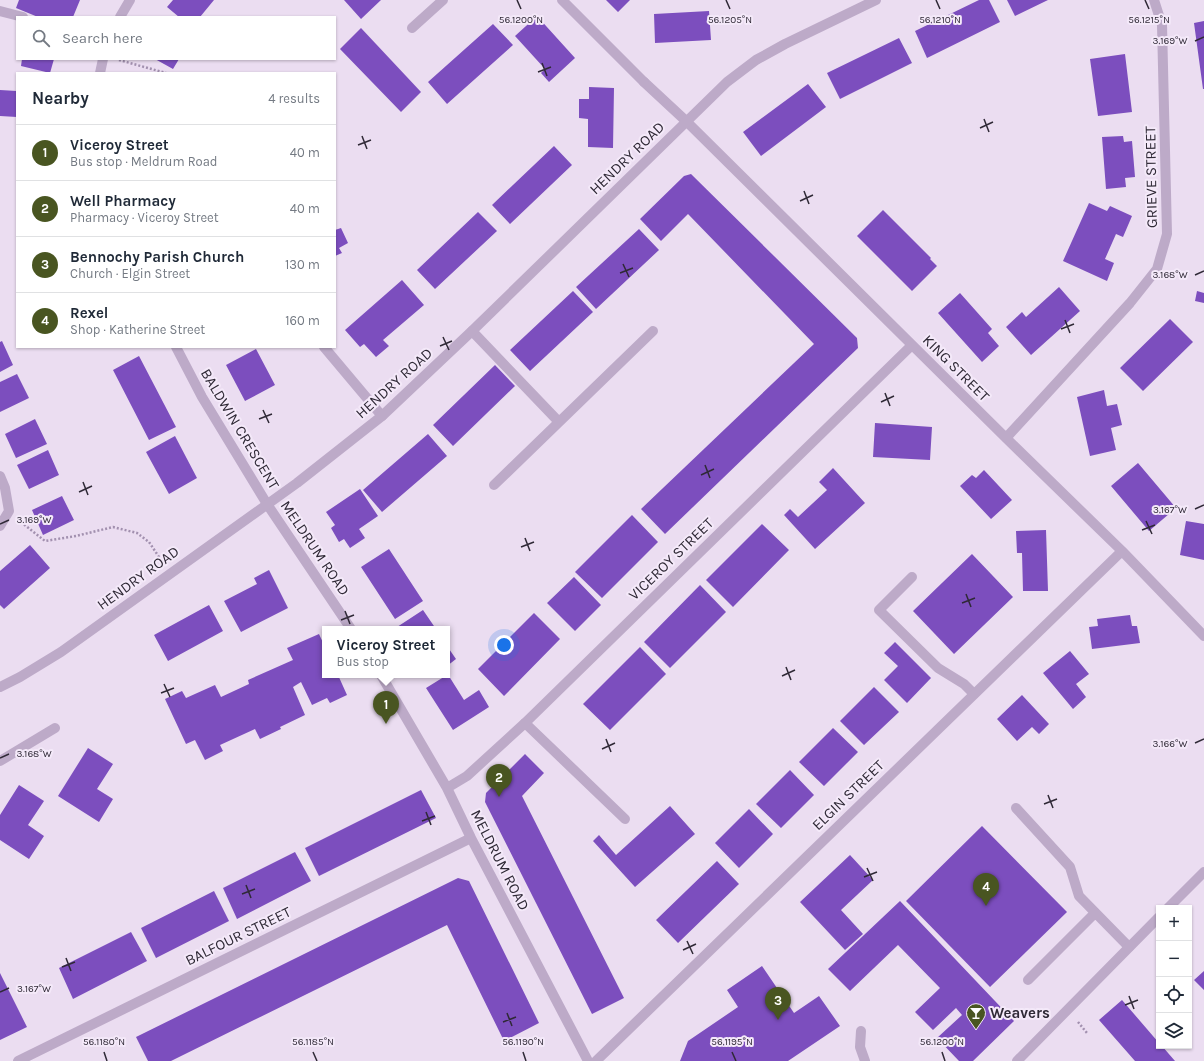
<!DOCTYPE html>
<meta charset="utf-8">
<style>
:root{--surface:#fff;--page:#f6f6f7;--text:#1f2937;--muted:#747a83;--line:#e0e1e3;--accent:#495521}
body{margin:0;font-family:Karla,sans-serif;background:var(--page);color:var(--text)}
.controls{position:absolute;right:12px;bottom:12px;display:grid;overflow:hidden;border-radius:0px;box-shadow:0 1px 3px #0004}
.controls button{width:36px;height:36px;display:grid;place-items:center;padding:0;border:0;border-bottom:1px solid var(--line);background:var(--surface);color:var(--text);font:20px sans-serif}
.you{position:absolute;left:504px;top:645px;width:14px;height:14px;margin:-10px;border:3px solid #fff;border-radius:50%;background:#1a73e8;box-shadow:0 0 0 6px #1a73e833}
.badge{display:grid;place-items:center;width:26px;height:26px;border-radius:50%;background:var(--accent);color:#fff;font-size:13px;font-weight:700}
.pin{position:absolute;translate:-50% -33px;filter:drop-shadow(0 1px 2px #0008)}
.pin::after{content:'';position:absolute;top:21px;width:14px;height:12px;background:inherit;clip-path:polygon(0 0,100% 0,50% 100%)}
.popup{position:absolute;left:322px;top:626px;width:128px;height:52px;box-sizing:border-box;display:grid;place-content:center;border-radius:0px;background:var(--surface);filter:drop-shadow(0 1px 3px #0005);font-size:13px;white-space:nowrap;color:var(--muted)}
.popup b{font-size:15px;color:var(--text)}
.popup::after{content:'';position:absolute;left:50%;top:100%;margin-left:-8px;border:8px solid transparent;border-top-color:var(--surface)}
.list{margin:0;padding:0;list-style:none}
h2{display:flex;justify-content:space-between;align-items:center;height:52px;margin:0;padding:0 16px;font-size:17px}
h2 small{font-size:13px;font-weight:400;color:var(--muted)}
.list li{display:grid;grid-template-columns:26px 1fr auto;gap:12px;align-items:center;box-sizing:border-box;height:56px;padding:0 16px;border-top:1px solid var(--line)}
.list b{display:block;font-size:15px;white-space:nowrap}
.list p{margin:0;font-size:13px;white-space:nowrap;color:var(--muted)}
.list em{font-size:13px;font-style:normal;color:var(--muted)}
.icon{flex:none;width:22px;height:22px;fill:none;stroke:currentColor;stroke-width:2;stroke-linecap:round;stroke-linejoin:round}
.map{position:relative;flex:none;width:1204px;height:1061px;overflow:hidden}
.search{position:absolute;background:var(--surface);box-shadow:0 1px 3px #0004;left:16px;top:16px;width:320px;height:44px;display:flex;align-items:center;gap:10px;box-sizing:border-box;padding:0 14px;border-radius:0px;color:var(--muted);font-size:15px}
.panel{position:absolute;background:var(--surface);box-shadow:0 1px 3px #0004;left:16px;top:72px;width:320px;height:276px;border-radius:0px}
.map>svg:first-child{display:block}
.building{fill:#7c4ebe}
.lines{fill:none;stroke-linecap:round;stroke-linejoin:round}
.path{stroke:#a290af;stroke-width:2.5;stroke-dasharray:2 2;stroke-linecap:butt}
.service{stroke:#bdaac8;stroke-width:10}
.pedestrian{stroke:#bdaac8;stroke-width:10}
.minor{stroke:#bdaac8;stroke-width:10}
.tertiary{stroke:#bdaac8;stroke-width:10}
.ticks{fill:none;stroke:#2f2936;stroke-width:1.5}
.labels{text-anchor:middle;stroke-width:4;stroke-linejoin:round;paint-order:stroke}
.street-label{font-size:15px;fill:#2f2936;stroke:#f4e9f9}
.poi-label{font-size:15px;font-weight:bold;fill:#2f2936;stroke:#f4e9f9;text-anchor:start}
.ticks-label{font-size:10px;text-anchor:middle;fill:#2f2936;stroke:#f4e9f9;stroke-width:4;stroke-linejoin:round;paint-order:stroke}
</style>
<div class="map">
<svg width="1204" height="1061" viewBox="0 0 1204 1061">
<rect width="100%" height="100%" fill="#ebddf1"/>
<!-- building -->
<path class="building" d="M19,0h61l-7,17h-35l-22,-9z
M173,0h41l-14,17h-21l-12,-10z
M344,0h37l-20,19z
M606,0h24l-12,12z
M979,0h10l11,22 -73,36 -12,-27z
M1007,0h41l-33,16z
M709,11l2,29 -56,3 -1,-29z
M537,16l38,42 -26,24 -8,-9 4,-4 -30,-33z
M1204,21v68h-1l-9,-66z
M493,24l20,21 -66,59 -19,-22z
M361,28l60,64 -20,20 -61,-63z
M899,38l13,25 -72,36 -13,-26z
M1125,54l7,58 -34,4 -8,-57z
M22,59h32l-4,14 -29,-7z
M155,59h24l-6,10z
M808,84l18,23 -65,49 -18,-24z
M589,87l25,1 -1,60 -25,-1v-28l-9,-1v-19h10z
M0,90l17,1v26l-17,-1z
M1123,136l1,6 8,-1 3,36 -10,1 1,9 -20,2 -4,-52z
M554,146l18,19 -62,59 -18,-19z
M691,174l166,164 1,10 -193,186 -24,-25 173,-165 -126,-130 -27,27 -21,-22 44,-43z
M1089,203l18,8 3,-5 22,10 -9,21 -7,-3 -11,25 9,4 -7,18 -44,-20z
M883,210l48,48 -1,1 7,7 -25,25 -55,-55z
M478,212l19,19 -62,58 -18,-19z
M341,228l7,15 -9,5 3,5 -7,3v-26z
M639,229l20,21 -63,59 -20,-22z
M402,280l22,25 -41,35 6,6 -13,11 -12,-13 -4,3 -15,-17z
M1059,287l21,24 -49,44 -25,-28 16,-15 4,5z
M573,291l20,21 -63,59 -20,-21z
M1197,291l7,2v10l-9,-2z
M960,293l32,36 -4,4 11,13 -17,16 -44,-49z
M1170,319l23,23 -50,49 -23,-23z
M2,341l11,24 -13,7v-30z
M256,349l19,36 -30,16 -19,-36z
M139,356l37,71 -27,13 -36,-70z
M495,365l20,21 -62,60 -20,-21z
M17,374l12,24 -29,14v-30z
M1104,390l3,16 10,-2 5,21 -11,3 5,22 -26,6 -13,-59z
M35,419l12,25 -31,14 -11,-24z
M875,423l57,4 -2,33 -57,-3z
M428,434l19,22 -65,56 -19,-22z
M175,436l22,42 -28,16 -23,-42z
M48,450l11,25 -30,14 -12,-24z
M1138,463l38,45 -27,23 -38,-45z
M833,468l32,35 -50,46 -31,-34 6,-6 8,8 29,-27 -8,-8z
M984,470l28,30 -21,19 -31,-33 12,-11 4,3z
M360,489l18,27 -19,13 6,9 -15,10 -6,-9 -5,3 -8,-14 4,-3 -9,-13z
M62,496l12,24 -31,15 -11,-25z
M632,515l26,27 -56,56 -27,-26z
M1186,521l18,3v36l-24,-5z
M762,524l27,26 -56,57 -27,-27z
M1046,530l2,61h-25l-1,-38h-5l-1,-22z
M30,545l20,23 -46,41 -4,-4v-34z
M389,549l34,52 -28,18 -34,-52z
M972,554l41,43 -59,57 -41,-43z
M269,570l19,38 -47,24 -17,-31 33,-17 -3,-6z
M574,577l27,28 -26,26 -28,-28z
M700,585l26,27 -56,56 -26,-26z
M209,605l14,26 -55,30 -14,-26z
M423,610l13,19h-42z
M534,613l26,26 -56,57 -26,-27z
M1130,615l2,11h5l3,17 -48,6 -3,-22 9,-1 -1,-7z
M319,634l6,13v28h13l9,20 -17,8 -3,-5 -15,7 -11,-23 -8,5 12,28 -25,12 1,2 -21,10 -5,-10 -35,16 3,6 -18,9 -10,-20 -9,4 -21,-45 17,-8 4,7 29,-13 6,12 28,-13 -1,-4 45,-20 -6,-12z
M895,642l36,36 -24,25 -23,-23 14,-14 -14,-13z
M447,646l9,13 -9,7z
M640,647l26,27 -56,56 -27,-26z
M1070,651l19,23 -13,10 10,13 -13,12 -30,-36z
M447,673l17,27 15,-10 10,17 -36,23 -27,-42 21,-13z
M874,687l25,25 -35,33 -24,-24z
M1022,695l27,29 -10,10 -7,-7 -15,14 -20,-22z
M833,728l25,24 -34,34 -25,-24z
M88,748l25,16 -16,25 16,10 -14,23 -41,-26z
M525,754l19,19 -22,23 102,202 -32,16 -107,-212 1,-9z
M790,770l24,25 -33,33 -25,-24z
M19,785l25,16 -16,24 16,11 -15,23 -29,-19v-25z
M421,790l15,28 -117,58 -14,-28z
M670,806l25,28 -60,53 -42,-46 6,-6 17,20z
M749,809l24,25 -34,34 -24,-25z
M982,826l85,86 -77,75 -84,-86z
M295,852l16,29 -74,38 -14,-31z
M850,855l23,25 -32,30 22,24 -18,16 -45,-48z
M717,861l22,23 -61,59 -22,-23z
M458,878l11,3 70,142 -35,18 -57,-116 -276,136h-23l-12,-24z
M214,891l15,30 -73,37 -15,-30z
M900,901l114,120 -41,40h-14l-22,-23 25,-23 -6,-7 -23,22 -18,-18 25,-24 -42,-43 -48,46 -22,-22z
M131,932l16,29 -74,38 -14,-31z
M762,966l32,47 25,-17 21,30 -52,35h-108l8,-20 50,-34 -11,-17z
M1204,971v19l-10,-10z
M0,973l27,54 -27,13z
M1122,1000l37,43v3h3l13,15h-40l-36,-41z"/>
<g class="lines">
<!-- path -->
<path class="path" d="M119,60l47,13
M21,522l24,19 31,-5 37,-9 24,6 12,9 12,18
M1078,1022l9,11"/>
<!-- service -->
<path class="service" d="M472,331l87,91
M494,485l159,-154
M912,577l-33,33 59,58 26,16 10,10
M525,723l100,96
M0,761l55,-33
M1016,808l54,59 9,29 50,51
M1028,980l67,-67
M861,1031l-1,16 5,14"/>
<!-- pedestrian -->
<path class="pedestrian" d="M644,82l42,39"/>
<!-- minor -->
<path class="minor" d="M562,0l82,82
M0,11l23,6
M120,17l10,-17
M412,28l31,-28
M100,73l3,-14
M686,121l320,317 116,113 82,85
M176,347l26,50 65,107 84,125
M324,347l58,69
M1006,438l124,-135 27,-34 10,-35 -5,-209 -8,-25
M0,476l5,12 4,23 -9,15
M381,675l66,113 24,50 117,223
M447,788l20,-12 58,-53 387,-378
M1168,908l36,-36
M18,1061l453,-223
M596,1061l526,-510
M1017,1061l142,-144"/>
<!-- tertiary -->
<path class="tertiary" d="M0,687l20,-10 41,-25 236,-169 85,-67 90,-85 255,-249 29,-22 29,-16 91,-44"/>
</g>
<!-- ticks -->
<path class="ticks" d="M517,0l4,9M726,0l4,9M936,0l4,9M1145,0l4,9M1195,41l9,-4M542,63l5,13M538,72l13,-5M984,119l5,13M980,128l13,-6M362,136l5,13M358,145l13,-5M804,191l5,13M800,201l13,-6M623,264l6,13M620,273l13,-5M1195,275l9,-4M1065,320l5,13M1061,329l13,-5M443,337l6,13M440,346l12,-5M885,393l5,13M881,402l13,-6M263,410l6,13M259,419l13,-5M705,465l5,13M701,475l13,-6M83,482l5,13M79,492l13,-6M1195,509l9,-4M1146,521l6,13M0,524l9,-4M1142,530l13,-5M525,538l5,13M521,547l13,-5M966,594l5,13M962,603l13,-5M345,611l5,13M341,620l13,-5M786,667l5,13M782,676l13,-6M164,684l6,13M161,693l13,-5M606,739l5,13M1195,743l9,-4M602,749l13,-6M0,758l9,-4M1048,795l5,13M1044,804l13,-5M426,812l5,13M422,821l13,-5M867,868l6,13M864,877l13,-5M246,885l5,13M242,894l13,-5M687,941l6,13M683,950l13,-6M66,958l5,13M62,967l13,-5M0,992l9,-4M1129,996l5,13M1125,1005l13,-5M507,1013l5,13M503,1022l13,-5M104,1052l3,9M313,1052l4,9M523,1052l3,9M732,1052l4,9M942,1052l3,9"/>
<!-- icons -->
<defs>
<symbol id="bar-pin" viewBox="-11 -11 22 30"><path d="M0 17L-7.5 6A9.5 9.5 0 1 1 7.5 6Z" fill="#495521" stroke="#f4e9f9"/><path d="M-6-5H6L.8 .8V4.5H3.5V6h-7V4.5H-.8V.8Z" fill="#fff"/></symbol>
</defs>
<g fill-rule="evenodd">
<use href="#bar-pin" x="965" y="1002" width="22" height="30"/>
</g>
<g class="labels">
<!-- street labels -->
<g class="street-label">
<text transform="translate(627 158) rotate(-44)" y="5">HENDRY ROAD</text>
<text transform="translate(1151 177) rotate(-91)" y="5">GRIEVE STREET</text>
<text transform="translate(956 368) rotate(45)" y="5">KING STREET</text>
<text transform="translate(394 383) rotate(-42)" y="5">HENDRY ROAD</text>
<text transform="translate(240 429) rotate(59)" y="5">BALDWIN CRESCENT</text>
<text transform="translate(315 548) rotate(56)" y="5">MELDRUM ROAD</text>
<text transform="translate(671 559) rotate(-44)" y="5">VICEROY STREET</text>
<text transform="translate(138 578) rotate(-36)" y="5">HENDRY ROAD</text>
<text transform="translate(848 795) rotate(-44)" y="5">ELGIN STREET</text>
<text transform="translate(500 860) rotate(63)" y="5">MELDRUM ROAD</text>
<text transform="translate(238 936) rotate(-26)" y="5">BALFOUR STREET</text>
</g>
<!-- poi labels -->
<g class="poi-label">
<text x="990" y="1018">Weavers</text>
</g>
</g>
<g class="ticks-label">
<text x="521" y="23">56.1200°N</text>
<text x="730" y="23">56.1205°N</text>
<text x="940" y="23">56.1210°N</text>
<text x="1149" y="23">56.1215°N</text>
<text x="1170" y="44">3.169°W</text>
<text x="1170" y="278">3.168°W</text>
<text x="1170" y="513">3.167°W</text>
<text x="34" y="523">3.169°W</text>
<text x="1170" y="747">3.166°W</text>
<text x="34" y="757">3.168°W</text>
<text x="34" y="992">3.167°W</text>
<text x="104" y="1045">56.1180°N</text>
<text x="313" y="1045">56.1185°N</text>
<text x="523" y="1045">56.1190°N</text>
<text x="732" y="1045">56.1195°N</text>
<text x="942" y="1045">56.1200°N</text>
</g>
</svg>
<div class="controls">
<button>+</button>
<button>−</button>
<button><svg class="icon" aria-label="locate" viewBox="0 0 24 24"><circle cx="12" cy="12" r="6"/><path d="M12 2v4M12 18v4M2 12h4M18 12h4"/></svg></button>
<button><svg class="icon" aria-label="layers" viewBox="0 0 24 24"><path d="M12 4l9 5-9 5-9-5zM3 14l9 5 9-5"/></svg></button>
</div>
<div class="you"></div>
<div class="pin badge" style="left:386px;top:724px">1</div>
<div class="popup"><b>Viceroy Street</b>Bus stop</div>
<div class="pin badge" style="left:499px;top:797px">2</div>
<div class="pin badge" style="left:778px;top:1020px">3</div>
<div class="pin badge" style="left:986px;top:906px">4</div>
<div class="search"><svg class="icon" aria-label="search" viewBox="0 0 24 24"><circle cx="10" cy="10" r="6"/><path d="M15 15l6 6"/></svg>Search here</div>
<section class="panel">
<h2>Nearby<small>4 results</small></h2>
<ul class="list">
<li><span class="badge">1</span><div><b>Viceroy Street</b><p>Bus stop · Meldrum Road</p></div><em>40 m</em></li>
<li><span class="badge">2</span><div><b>Well Pharmacy</b><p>Pharmacy · Viceroy Street</p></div><em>40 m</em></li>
<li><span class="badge">3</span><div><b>Bennochy Parish Church</b><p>Church · Elgin Street</p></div><em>130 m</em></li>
<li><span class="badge">4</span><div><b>Rexel</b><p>Shop · Katherine Street</p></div><em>160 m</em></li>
</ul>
</section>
</div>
